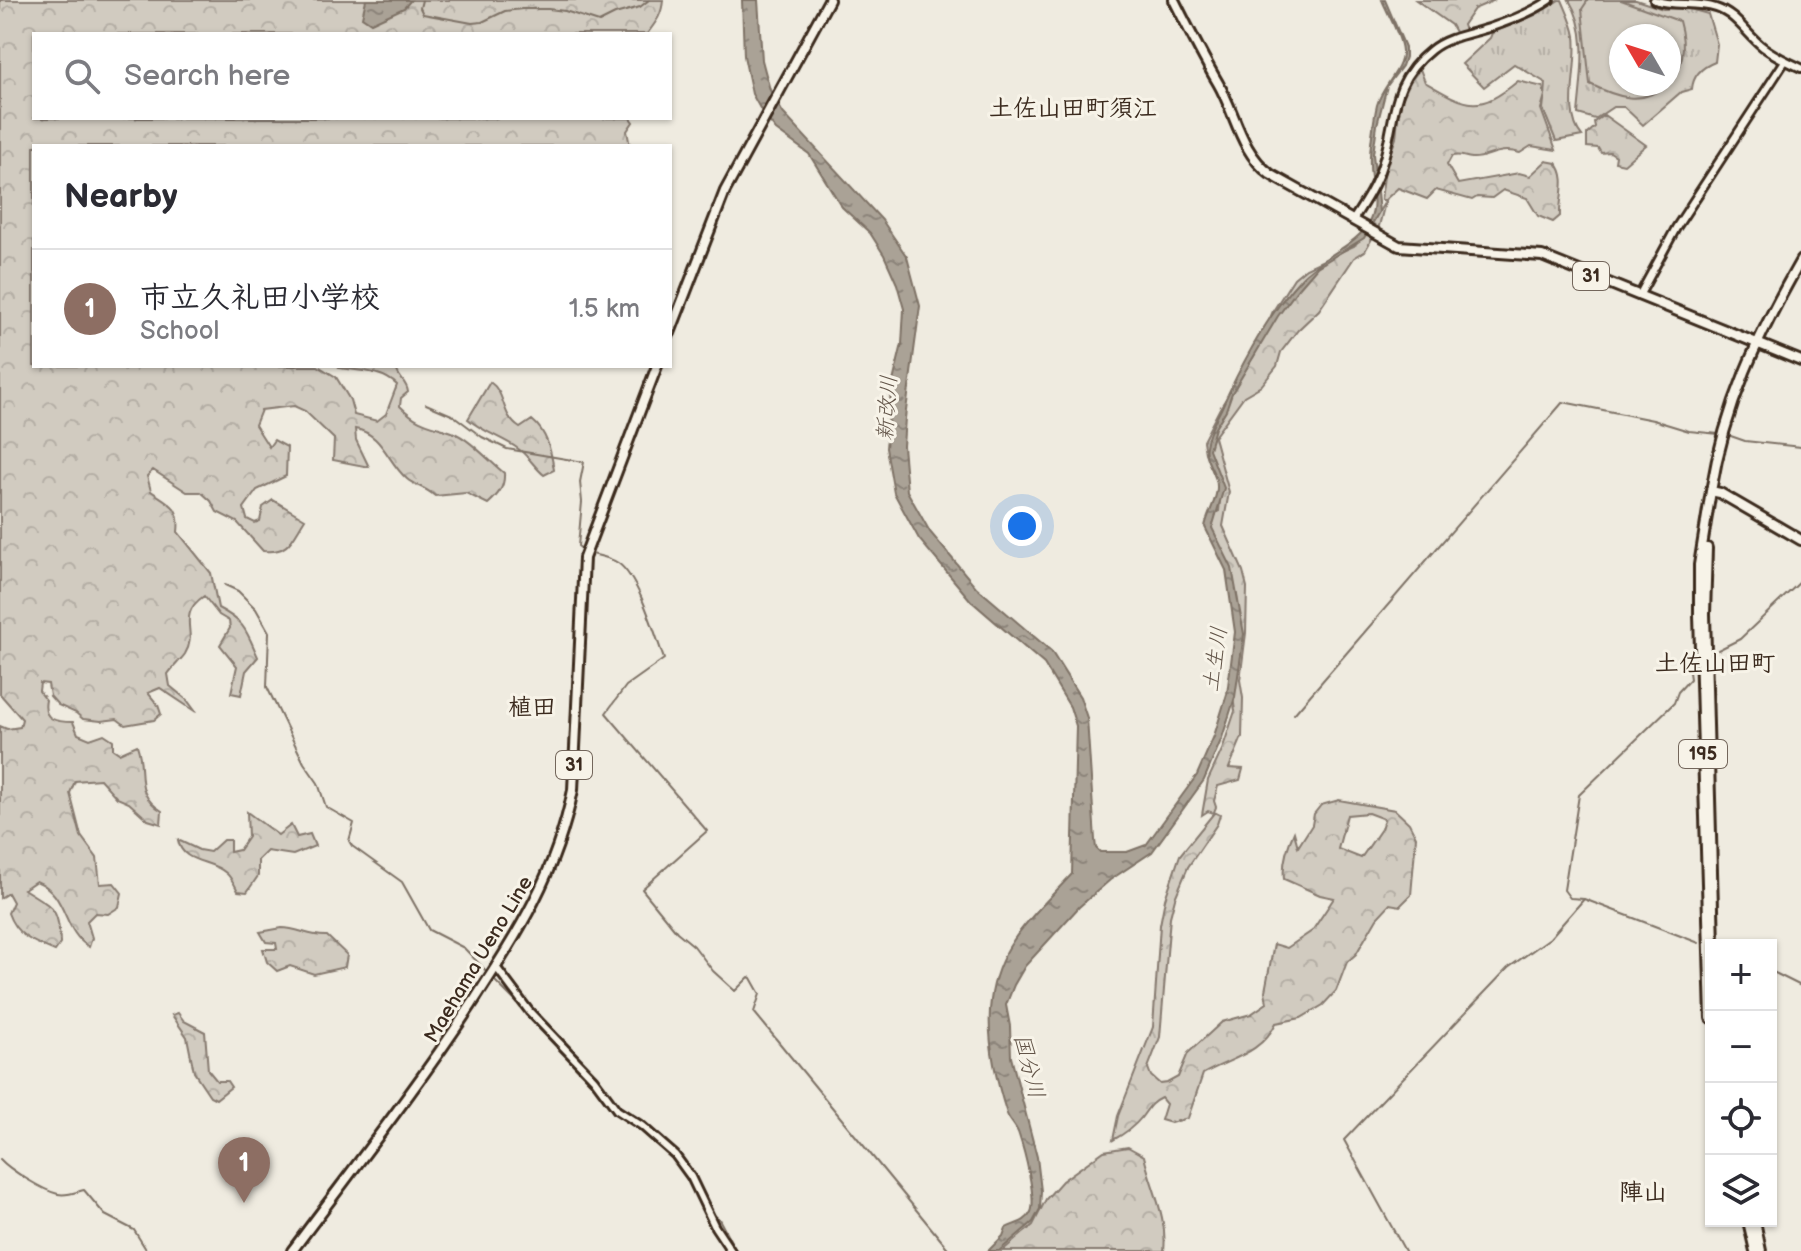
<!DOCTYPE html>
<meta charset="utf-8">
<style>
:root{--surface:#fff;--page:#f2f2f3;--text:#2b2b33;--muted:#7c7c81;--line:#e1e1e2;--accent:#1f6fb2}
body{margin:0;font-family:"Balsamiq Sans","Klee One",sans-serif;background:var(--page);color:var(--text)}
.controls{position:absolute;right:24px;bottom:24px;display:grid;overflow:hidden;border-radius:0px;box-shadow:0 2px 6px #0004}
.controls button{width:72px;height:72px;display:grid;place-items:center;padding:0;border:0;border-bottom:2px solid var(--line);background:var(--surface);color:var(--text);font:40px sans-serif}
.compass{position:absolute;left:1609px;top:24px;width:72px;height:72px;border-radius:50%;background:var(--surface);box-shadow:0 2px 6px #0004;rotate:309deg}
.you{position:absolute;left:1022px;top:526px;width:28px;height:28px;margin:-20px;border:6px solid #fff;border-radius:50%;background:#1a73e8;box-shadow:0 0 0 12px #1a73e833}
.badge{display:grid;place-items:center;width:52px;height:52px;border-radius:50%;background:var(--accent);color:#fff;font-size:26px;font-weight:700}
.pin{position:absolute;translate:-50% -66px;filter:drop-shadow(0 2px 4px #0008)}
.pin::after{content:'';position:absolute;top:42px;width:28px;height:24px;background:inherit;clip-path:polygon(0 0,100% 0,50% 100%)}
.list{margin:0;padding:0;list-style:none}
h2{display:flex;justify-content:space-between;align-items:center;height:104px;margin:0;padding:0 32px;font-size:34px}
h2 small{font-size:26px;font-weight:400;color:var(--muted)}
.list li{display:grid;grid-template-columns:52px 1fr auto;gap:24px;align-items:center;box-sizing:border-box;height:120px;padding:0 32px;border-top:2px solid var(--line)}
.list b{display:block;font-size:30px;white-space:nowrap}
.list p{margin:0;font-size:26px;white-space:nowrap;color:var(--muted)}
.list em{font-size:26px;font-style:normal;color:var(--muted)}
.icon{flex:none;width:44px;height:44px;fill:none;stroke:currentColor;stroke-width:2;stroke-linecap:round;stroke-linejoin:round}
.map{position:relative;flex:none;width:1801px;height:1251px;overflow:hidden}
.search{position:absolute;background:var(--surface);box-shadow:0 2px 6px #0004;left:32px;top:32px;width:640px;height:88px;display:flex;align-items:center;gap:20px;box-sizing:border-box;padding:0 28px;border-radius:0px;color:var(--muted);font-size:30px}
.panel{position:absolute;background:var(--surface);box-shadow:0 2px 6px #0004;left:32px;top:144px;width:640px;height:224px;border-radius:0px}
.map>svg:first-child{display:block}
.grass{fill:url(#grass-tufts);stroke:#867a6f;stroke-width:2;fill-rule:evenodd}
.forest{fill:url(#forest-crowns);stroke:#867a6f;stroke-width:2;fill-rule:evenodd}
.pitch{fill:#d1cbc0;stroke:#867a6f;stroke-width:2}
.water{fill:url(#water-ripples);stroke:#7e7266;stroke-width:2}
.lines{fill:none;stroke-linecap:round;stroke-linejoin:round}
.stream{stroke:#7e7266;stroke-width:2}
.tertiary-casing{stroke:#3b2a1e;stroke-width:12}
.primary-casing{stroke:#3b2a1e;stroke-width:14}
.trunk-casing{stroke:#3b2a1e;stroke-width:14}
.tertiary{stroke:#f7f3e8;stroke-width:6}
.primary{stroke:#f7f3e8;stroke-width:8}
.trunk{stroke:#f7f3e8;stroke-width:8}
.labels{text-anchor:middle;stroke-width:6;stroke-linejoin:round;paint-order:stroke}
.shield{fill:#f7f3e8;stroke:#73665b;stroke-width:2}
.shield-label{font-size:18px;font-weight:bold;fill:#3b2a1e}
.street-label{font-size:20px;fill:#3b2a1e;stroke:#f7f3e8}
.water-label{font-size:22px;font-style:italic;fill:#625448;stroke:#f7f3e8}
.quarter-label{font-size:24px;font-weight:bold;fill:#3b2a1e;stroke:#f7f3e8}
</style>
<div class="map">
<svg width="1801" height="1251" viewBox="0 0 1801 1251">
<defs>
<pattern id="grass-tufts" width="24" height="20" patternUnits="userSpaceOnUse" patternTransform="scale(2)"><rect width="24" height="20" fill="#d1cbc0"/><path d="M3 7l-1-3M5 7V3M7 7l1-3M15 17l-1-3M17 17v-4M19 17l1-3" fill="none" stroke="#b4aea5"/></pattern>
<pattern id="forest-crowns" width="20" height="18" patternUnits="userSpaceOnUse" patternTransform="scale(2)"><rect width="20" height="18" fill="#d1cbc0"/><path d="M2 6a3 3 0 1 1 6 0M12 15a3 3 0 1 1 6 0" fill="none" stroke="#b4aea5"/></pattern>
<pattern id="water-ripples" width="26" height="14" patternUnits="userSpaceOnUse" patternTransform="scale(2)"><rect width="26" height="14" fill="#aaa296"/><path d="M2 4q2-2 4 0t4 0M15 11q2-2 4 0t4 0" fill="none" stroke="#8c847a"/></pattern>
</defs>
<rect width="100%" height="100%" fill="#efebe0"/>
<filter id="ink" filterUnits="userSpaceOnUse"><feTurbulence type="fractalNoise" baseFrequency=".0125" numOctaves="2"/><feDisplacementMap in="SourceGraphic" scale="16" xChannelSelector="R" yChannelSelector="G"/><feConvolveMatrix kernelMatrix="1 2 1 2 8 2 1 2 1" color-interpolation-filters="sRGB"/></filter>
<g filter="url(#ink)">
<!-- grass -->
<path class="grass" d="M1559,0h3c5,12 11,24 13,36 4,31 -13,77 7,100l-26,5 -13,-32 3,-26 -32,-19 -30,23 -22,-23 28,-26 2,-5 43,-18z
M1569,0h67l27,9 23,-1 22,6 9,30 -2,18c-13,5 -22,13 -23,27l-11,3 -38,33 -19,-18h-11l-18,12 -17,-5c3,-37 12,-81 -9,-114zM1621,36h48v48h-48z"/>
<!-- forest -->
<path class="forest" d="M0,0h663c-1,15 -7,22 -16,34h-613v84h596l3,4 -6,9 3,15h-596v220h284l18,11 14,23 4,15 23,6 9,-7 11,-29c-15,-15 -38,-14 -58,-17l1,-2h56c0,11 11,15 12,26l-7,6 -1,8c19,19 29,18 52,26 18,7 37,29 52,41 1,14 -6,22 -16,31l-22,-11 -31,3c-10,-9 -20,-10 -28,-17 -19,-16 -25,-46 -52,-50l1,11 13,27 -36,-7 1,-21 -29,-28 -11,-5 -33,4 -6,15 14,22 5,-7 13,7 -1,29 -29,14 -13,18 3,11 8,4 5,-2 3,-14 10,-7 32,19c-13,20 -16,35 -42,32l-26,-29 -20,-10 -6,-11 -10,-9h-14l-34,-22 -6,6 4,15c19,13 30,15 27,41l33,41 7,35c27,14 28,22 40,49l-12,14 -5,24 -10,-2 6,-27 -17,-21 10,-17 -1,-7 -10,-6 -15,-19c-29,20 -5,36 -19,58 -5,7 -12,13 -17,20l2,12 17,14 9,12 -36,-24 -12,5 10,12 3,9 -7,6 -29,5 -8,-6 -16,2 -18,-2 -7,-6 -18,-8 -8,-9 -2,-12 -8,-1 -1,8 7,9c-4,20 10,22 27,22l5,12 12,5 14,-5 9,6v9l6,4 18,-8c10,28 -5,47 25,66l-1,13 -13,-4 -19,-17 -12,-5 -17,-19 -25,2 -5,12 11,43 16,22 3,26 14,-1 8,10 -3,14 -11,7 -13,-1 -8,8 5,17 -3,9c-27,-16 -21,-53 -53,-66l-12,8c28,19 35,16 36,55l-5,7c-22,-9 -39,-15 -47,-38l5,-11 -5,-9 -8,5v-172l7,3 13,-2 2,-8 -22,-25z
M1416,0h79l-21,9 -11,16 2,6 -9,3 -5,-9z
M1420,69l5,13c43,25 53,32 93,-1l25,6 2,8 -4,14 15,41 -25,-4 -11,7c-23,-7 -31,6 -48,5 -9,-1 -10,-4 -20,-2l-5,9 11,19 61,-11 11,3 16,-15 10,2c13,15 3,34 4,53l-7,6 -15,-6 -11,-18 -24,-8 -11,8 -15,-1 -5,3 -36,-10 -9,9 -29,-11 -12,11 -7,27 -14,25 -11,7 -35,52 -21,20 -17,22 -4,14 -16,20 -17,10 -30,41 15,55 -6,34 20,45 4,16 -1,46 -6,47 3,18 -1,39 -13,31 14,1 -3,11 -22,6 -4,15 2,6 -2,5 6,3 -3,9 -29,43 -13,31 -5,19 -10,120 -12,31 3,8 9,8 7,-1 11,-6 10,-24 34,-31 29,-8 16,-11 -2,-12 9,-47 13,4 25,-17 22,-33 -14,-3 -36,-16c-2,-17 3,-32 10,-47l4,15 14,-22 2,-11 7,-9 18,-5 56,10 14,13 7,14 -5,58 -11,11 -10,-2 -13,14 -21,36 -9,8 -11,29 -13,14 -22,13 -25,5c-15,31 -45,35 -73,51l-15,44 -17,5 -10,-3 5,-16 -5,-6c-11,5 -13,11 -20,20 -8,10 -17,16 -28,22l5,-24 35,-89 7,-102 5,-26 15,-44 34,-42 -6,-2 -6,4 6,-35 14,-30 13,-39 -3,-21 8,-55 -3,-40 -26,-64v-16l8,-4 2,-20 -16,-38 -2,-12 17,-33 34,-52 19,-45 21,-33 12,-10 48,-22 13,-15 19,-31h-5l4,-32 11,-30 3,-32 11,-24zM1368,813l16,6 -3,10 -20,29 -23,-9 9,-34z
M1604,115l42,30 -22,19 -9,-2 1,-6 -6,-4 -9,1 -3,-5 -11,-1v-13l8,-7 -1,-5z
M490,382c17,12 10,33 30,46l12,-8c15,12 19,31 22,50l-10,5c-10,-8 -16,-20 -27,-27 -16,-11 -34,-16 -49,-29z
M247,812l31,23 13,-10 6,12 13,-3 5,12 -22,9 -26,-4 -9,9v16l-11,16 -9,-1c-3,-6 -7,-14 -12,-18 -15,-14 -44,-9 -48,-33l21,10 11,2 13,-12h7v12l9,-2 9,-13z
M282,928c16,0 28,9 45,8l20,19 -2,12 -31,7 -24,-8 -13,5 -10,-9 -4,-13h14l-1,-6 -10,-1 -6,-10z
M178,1013l6,8 21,11 3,38 9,11h10l4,6 -15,12 -6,-3 -16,-24 -7,-35 -15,-22z
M1128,1147l16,9c7,32 24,61 20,95h-162l31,-26 13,-26 16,-18 42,-30z"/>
<!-- pitch -->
<path class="pitch" d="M1588,0h33l58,21c6,21 7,44 -10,60v-45h-48v48h45c-23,23 -50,13 -76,0l-8,-75z"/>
<!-- water -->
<path class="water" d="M366,0h45l-7,8 -33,15 -9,-6z
M742,0h16l4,60 8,30 13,23 99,107 25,37 13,49 -15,112 -2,28 4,45 23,41 46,55 75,64 29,46 7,21 8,122 1,8 4,4h27l19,-7 51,-70 17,-39 13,-42 8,-62 -9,-62 -21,-43c2,-13 13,-28 12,-41 0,-14 -14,-25 -11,-40 2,-15 10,-26 16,-39 20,-44 46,-94 80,-130 19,-20 58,-33 68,-57 8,-18 0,-36 0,-55 -1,-13 4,-47 7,-60 5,-19 26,-35 25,-54 -1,-16 -14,-36 -20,-51h3l20,47v10l-3,9 -15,20 -10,39 -4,29 6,58 -15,26 -47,29 -19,22 -20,27 -46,77 -6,17 -11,18 -6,21 15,39 -12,40 20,40 12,66 -9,63 -13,41 -18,42 -52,72 -42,28 -31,27 -54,59 -11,19 -8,20 4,21 1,31 26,100 4,34 -1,18 -7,13 -34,29h-11l15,-15 3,-8c9,-5 20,-5 25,-16 6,-14 -7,-62 -12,-77 -2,-8 -9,-13 -12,-21 -11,-34 -21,-78 -16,-114 7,-57 44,-86 81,-126l4,-148 -6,-19 -26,-43 -73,-63 -52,-62 -25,-46 -8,-45 5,-58 11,-46 2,-35 -7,-25 -13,-29 -14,-22 -28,-26 -33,-53 -33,-24 -14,-18 -10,-18 -8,-38z"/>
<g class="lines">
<!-- stream -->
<path class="stream" d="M422,0l-2,8 3,6 49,9 10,-1 23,-11 17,-2h26l17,2 34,11 16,-8 25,-7 9,-7
M426,404l28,12 28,21 25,12 77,13 -4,20 2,20 -4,44 5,4
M1725,434l20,7 56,6
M588,553c10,3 21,4 30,10 21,15 37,71 46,96l-38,27 -20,27 101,118 -65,58 35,43 17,14 19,25 22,20 14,-14 2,1 9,16 -6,18 196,239
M225,585l13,6 18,18 13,23 -2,55 37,76 14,20 8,24 28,16 -5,18 3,5 50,36 27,48 35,18 25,26
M1718,650l22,-11 61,-58
M1689,672l1,7 -12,13 -4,11 -95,92 -15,95 6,8 14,1 115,44
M1294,714l269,-312 90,18 36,11 30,3
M1771,971l30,15
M493,979l32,32
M585,1074l21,26
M617,1114l28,19
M665,1150l12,13
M0,1159c10,11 44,32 58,35 9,2 18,-2 26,-4l21,25 29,15 13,21
M712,1213l7,6 17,32
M1405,1251l-61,-111 164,-172 42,-30 34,-39"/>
<defs>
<path id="tertiary" d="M1654,0c21,7 41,1 62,8 20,6 31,27 47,39 12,9 25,15 38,21
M1353,220c11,-17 23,-35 29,-55 15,-45 6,-81 49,-115 16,-13 39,-16 58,-22 21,-7 42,-15 61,-28
M1639,296l37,-68 109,-167
M496,967l33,44 65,68 23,31 25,16 33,29 16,22 24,50 16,24"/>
<path id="primary" d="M1174,0c14,28 28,56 44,83 18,31 22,68 52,91l129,72 143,10 259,105
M1801,260c-43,75 -76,145 -90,231l9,2 81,47
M670,333l55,-142 104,-191
M292,1251c61,-82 124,-162 180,-247 46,-71 84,-129 101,-214l11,-232 73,-192"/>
<path id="trunk" d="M1707,548l-2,66 9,331
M1711,1018l-12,-403v-50l12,-74
M1748,1221l7,30
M1755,1221l6,30"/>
</defs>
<!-- tertiary casing -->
<use href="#tertiary" class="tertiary-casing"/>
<!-- primary casing -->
<use href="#primary" class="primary-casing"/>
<!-- trunk casing -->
<use href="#trunk" class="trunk-casing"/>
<!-- tertiary -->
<use href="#tertiary" class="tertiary"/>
<!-- primary -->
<use href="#primary" class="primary"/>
<!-- trunk -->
<use href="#trunk" class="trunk"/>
</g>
</g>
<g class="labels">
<!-- shield labels -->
<g class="shield">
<rect x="1573" y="262" width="36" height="28" rx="6"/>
<rect x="1679" y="740" width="48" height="28" rx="6"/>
<rect x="556" y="751" width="36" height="28" rx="6"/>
</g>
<g class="shield-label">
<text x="1591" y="282">31</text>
<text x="1703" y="760">195</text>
<text x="574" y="771">31</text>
</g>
<!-- street labels -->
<g class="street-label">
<text transform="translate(478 959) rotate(-59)" y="7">Maehama Ueno Line</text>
</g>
<!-- water labels -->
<g class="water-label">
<text transform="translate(886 408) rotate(-86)" y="8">新改川</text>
<text transform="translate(1214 659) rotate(-82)" y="8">土生川</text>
<text transform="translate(1030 1066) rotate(76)" y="8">国分川</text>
</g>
<!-- quarter labels -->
<g class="quarter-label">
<text x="1073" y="116">土佐山田町須江</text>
<text x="1715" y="671">土佐山田町</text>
<text x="532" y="715">植田</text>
<text x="1643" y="1200">陣山</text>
</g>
</g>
</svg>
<div class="controls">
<button>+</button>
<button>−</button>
<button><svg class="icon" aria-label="locate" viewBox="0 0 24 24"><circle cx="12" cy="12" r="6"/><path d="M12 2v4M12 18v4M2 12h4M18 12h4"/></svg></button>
<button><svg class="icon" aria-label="layers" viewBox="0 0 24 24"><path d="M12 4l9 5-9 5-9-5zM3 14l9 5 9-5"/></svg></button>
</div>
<svg class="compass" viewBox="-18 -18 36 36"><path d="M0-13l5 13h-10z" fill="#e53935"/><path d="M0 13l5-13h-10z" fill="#7c7c81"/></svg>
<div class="you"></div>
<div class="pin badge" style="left:244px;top:1203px;background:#8d6e63">1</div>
<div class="search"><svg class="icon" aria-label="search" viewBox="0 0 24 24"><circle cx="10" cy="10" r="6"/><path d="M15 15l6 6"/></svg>Search here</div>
<section class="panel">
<h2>Nearby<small></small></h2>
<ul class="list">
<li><span class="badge" style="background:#8d6e63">1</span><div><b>市立久礼田小学校</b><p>School</p></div><em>1.5 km</em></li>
</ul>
</section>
</div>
